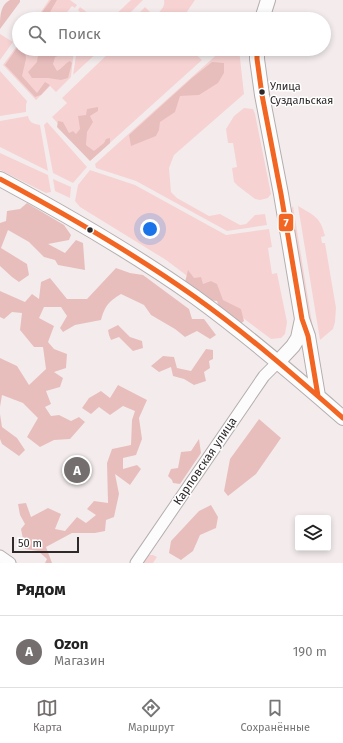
<!DOCTYPE html>
<html lang="ru">
<meta charset="utf-8">
<style>
:root{--surface:#fff;--page:#f2f2f2;--text:#222;--muted:#767676;--line:#e0e0e0;--accent:#746e6e}
body{margin:0;font-family:"Fira Sans",sans-serif;background:var(--page);color:var(--text)}
.controls{position:absolute;right:12px;bottom:12px;display:grid;overflow:hidden;border-radius:4px;box-shadow:0 2px 6px #0003}
.controls button{width:36px;height:36px;display:grid;place-items:center;padding:0;border:0;border-bottom:1px solid var(--line);background:var(--surface);color:var(--text);font:20px sans-serif}
.scale{position:absolute;left:12px;bottom:10px;width:67px;box-sizing:border-box;padding-left:4px;border:2px solid #2f2a2a;border-top:0;font-size:11px;line-height:14px;white-space:nowrap;color:#2f2a2a;-webkit-text-stroke:3px #fff;paint-order:stroke}
.you{position:absolute;left:150px;top:229px;width:14px;height:14px;margin:-10px;border:3px solid #fff;border-radius:50%;background:#1a73e8;box-shadow:0 0 0 6px #1a73e833}
.badge{display:grid;place-items:center;width:26px;height:26px;border-radius:50%;background:var(--accent);color:#fff;font-size:13px;font-weight:700}
.pin{position:absolute;translate:-50% -50%;border:2px solid #fff;box-shadow:0 1px 4px #0006}
.list{margin:0;padding:0;list-style:none}
h2{display:flex;justify-content:space-between;align-items:center;height:52px;margin:0;padding:0 16px;font-size:17px}
h2 small{font-size:13px;font-weight:400;color:var(--muted)}
.list li{display:grid;grid-template-columns:26px 1fr auto;gap:12px;align-items:center;box-sizing:border-box;height:72px;padding:0 16px;border-top:1px solid var(--line)}
.list b{display:block;font-size:15px;white-space:nowrap}
.list p{margin:0;font-size:13px;white-space:nowrap;color:var(--muted)}
.list em{font-size:13px;font-style:normal;color:var(--muted)}
.icon{flex:none;width:22px;height:22px;fill:none;stroke:currentColor;stroke-width:2;stroke-linecap:round;stroke-linejoin:round}
.map{position:relative;flex:none;width:343px;height:563px;overflow:hidden}
.search{position:absolute;background:var(--surface);box-shadow:0 2px 6px #0003;left:12px;right:12px;top:12px;height:44px;display:flex;align-items:center;gap:10px;box-sizing:border-box;padding:0 14px;border-radius:22px;color:var(--muted);font-size:15px}
.sheet{height:124px;background:var(--surface)}
nav{display:flex;justify-content:space-around;align-items:center;box-sizing:border-box;height:56px;border-top:1px solid var(--line);background:var(--surface);font-size:11px;color:var(--muted)}
nav a{display:grid;justify-items:center;gap:2px}
nav .on{color:var(--accent)}
.map>svg:first-child{display:block}
.green{fill:#f6d3d2}
.forest{fill:#e8bebd}
.lines{fill:none;stroke-linecap:round;stroke-linejoin:round}
.minor-casing{stroke:#b4aeae;stroke-width:13}
.tertiary-casing{stroke:#b4aeae;stroke-width:16}
.minor{stroke:#fdfcfc;stroke-width:11}
.tertiary{stroke:#fdfcfc;stroke-width:14}
.bus-1-casing{stroke:#fff;stroke-width:8}
.bus-1{stroke:#f26522;stroke-width:5}
.bus-dot{fill:#2f2a2a;stroke:#fff;stroke-width:1.5}
.labels{text-anchor:middle;stroke-width:3;stroke-linejoin:round;paint-order:stroke}
.bus-label{font-size:11px;fill:#2f2a2a;stroke:#fff;text-anchor:start}
.street-label{font-size:12px;fill:#2f2a2a;stroke:#fff}
.line-badge{stroke:#fff;stroke-width:1.5}
.badge-label{font-size:11px;text-anchor:middle;font-weight:bold;fill:#fff}
</style>
<div class="map">
<svg width="343" height="563" viewBox="0 0 343 563">
<rect width="100%" height="100%" fill="#f4ecec"/>
<!-- green -->
<path class="green" d="M49,0h21l7,5 -2,3 -3,-2 -8,10 2,3h-30z
M131,0h12l-19,19h-13z
M164,0h31l-13,19h-30c5,-5 14,-11 12,-19z
M80,7l16,12h-15v-6l-3,-3z
M145,7l5,5 -7,7h-10z
M0,34l13,8 -13,18z
M19,43v6h55l-3,28 -15,15 -6,-6 -14,14 -33,-35z
M77,49h24l-28,26z
M113,49h77l12,11 -111,100 -39,-43 15,-14 -5,-5z
M223,49h16l5,45 -70,61 -5,13 2,24 6,6 32,18 11,-2 20,11 6,-1 9,-9 10,-1 2,11 -40,6 -91,-50 -40,-13 -1,-4z
M0,71l27,30 -1,4v7l-26,4z
M244,108l9,1 2,5 16,80 -3,4 -8,2 -5,-1 -17,-13 -4,-4 -2,-14 5,-1 -4,-24h-5l-2,-14 8,-13z
M28,116c1,6 5,8 12,9l8,46 -48,-24v-26z
M47,122l40,45 -14,16 -20,-10 -9,-48z
M0,153l48,22 3,17 -5,1 -46,-23z
M90,170l45,15 91,50 43,-6 3,18 -4,1 4,26 5,-1 10,49 -2,12 -4,4 -10,1 -105,-79 -86,-53 -5,-6 3,-16z
M53,179l18,8 -1,11 -15,-7z
M293,206l22,135 -3,-2 -21,-123v-7z
M298,206c15,9 23,11 27,30l-4,1 1,6h3l11,65 -1,14 -2,7 -13,11z
M150,555h3l4,2 -4,6h-11l5,-7z"/>
<!-- forest -->
<path class="forest" d="M10,0h10v2l-20,27c0,-12 0,-24 10,-29z
M51,0h6l-7,12 1,5 -2,2h-12z
M19,45v4h7l-1,1 1,9 -4,17 15,17 8,-11 5,3 -9,10 -6,2 -30,-32z
M39,49h27l-5,6 -6,2 -2,7 4,7c6,-3 8,-8 13,-10l2,2 -4,15 -7,2 -13,-2h-16l-4,-6 9,-10z
M212,62l12,1v10l-6,10 -19,12 -19,1 -5,16 -15,10 -1,8 -3,6 -25,10 -2,-11 63,-57z
M98,107v4l-8,5 3,6 -6,10 -1,13 8,6 10,-8 2,-4 4,-1v5l-20,18 -33,-34 1,-6 5,1 6,11 4,-2 3,3 4,-5 -2,-13 8,-1 1,-6z
M27,203l37,22 7,10 -2,5 -21,4 17,9 11,-13 7,3 2,27 -27,-5 -3,-5 -11,-3 -15,-15 -21,-12 -7,18 26,16 2,11 -10,7 -7,-5 -12,-11v-43l6,-2 1,-10 13,-2z
M116,268l14,5 13,2 46,34 3,10h12l12,16 -6,4 -13,-8 -12,6 -10,-8 -24,-14 -7,-10 -23,-11c-13,8 -16,12 -20,26l-26,5 -12,7 -3,-4 7,-12 -6,-9h-17l-5,11 15,8 -6,16 6,7 13,5 -1,14 -12,4 9,6 -3,9 -14,4 5,13 -6,3 6,9 8,-1 12,6 8,-4 6,5 -15,17 -16,1 -14,7 -13,-10 11,-19 -15,-15 -21,-8 -2,12v-49l17,8 12,19 17,-16 -3,-22h-9l-14,-17 2,-17 -10,-1 -8,7 -4,-2v-26l25,11 7,-8 7,5 2,-17 9,-4 17,21h20z
M188,270l6,8 7,-1 2,7 8,-3 6,3 6,16 18,9 3,12 -5,4 -18,-11 -4,-13 -10,-1 -2,-5 -11,-1 -9,-12z
M118,325l12,12 12,4 1,7 -10,3 -14,-14 -8,3 -2,-5 -1,-5z
M206,349l7,1v9l-4,2 1,7 -6,4 2,9 -12,4 -10,-6 -11,-3 -2,-9 -12,5 -8,-6 12,-10 11,1 3,11 14,3z
M118,385l29,15 -8,18 3,21 -6,16 -13,3v11l14,-4 4,4 -11,16 -15,-11 4,20 -5,23 -8,3 -1,11 -10,2h-23l-26,14 6,16h-7l2,-4 -9,-8 -13,-2 -4,-20 4,-5 -5,-9 -2,-11 8,-1 5,14 17,-9 13,6 -6,15 10,2 12,-14 9,6 10,-8 -9,-6 7,-8 14,2 -1,-40 5,-14 19,-4 1,-25 3,-9 -12,-5 -13,9 -11,-8 -8,7 -9,-6 7,-10 12,-7 9,7z
M0,414l2,13 15,11 8,12 -6,6 -17,-12 -2,-5z
M259,419l22,19 -25,36 -28,22 -4,-5 6,-32z
M199,439l2,14 -21,31 -7,-1 -1,-3 -4,-4 3,-7 7,-1 3,-16 10,-1z
M211,505l7,12 -2,11 -16,7 -7,16 -12,9 -12,-7 2,-12 28,-30z"/>
<g class="lines">
<defs>
<path id="minor" d="M0,556l10,7
M136,563l128,-187 14,-14"/>
<path id="tertiary" d="M262,19l6,-19
M257,49v10l5,36 19,99 21,125 6,17 10,60
M0,179c67,36 133,74 195,118 51,37 100,79 148,121
M278,362l15,-16 5,-8 4,-19"/>
</defs>
<!-- minor casing -->
<use href="#minor" class="minor-casing"/>
<!-- tertiary casing -->
<use href="#tertiary" class="tertiary-casing"/>
<!-- minor -->
<use href="#minor" class="minor"/>
<!-- tertiary -->
<use href="#tertiary" class="tertiary"/>
<defs>
<path id="bus-1" d="M257,49v10l5,36 19,99 21,125 6,17 10,60
M0,179c67,36 133,74 195,118 52,37 100,79 148,121"/>
</defs>
<!-- bus-1 casing -->
<use href="#bus-1" class="bus-1-casing"/>
<!-- bus-1 -->
<use href="#bus-1" class="bus-1"/>
</g>
<!-- markers -->
<g class="bus-dot">
<circle cx="262" cy="92" r="3.5"/>
<circle cx="90" cy="230" r="3.5"/>
</g>
<g class="labels">
<!-- bus labels -->
<g class="bus-label">
<text x="270" y="90">Улица<tspan x="270" dy="14">Суздальская</tspan></text>
</g>
<!-- street labels -->
<g class="street-label">
<text transform="translate(205 461) rotate(-56)" y="4">Карповская улица</text>
</g>
</g>
<rect class="line-badge" x="278" y="213" width="16" height="19" rx="4" fill="#f26522"/>
<g class="badge-label">
<text x="286" y="227">7</text>
</g>
</svg>
<div class="controls">
<button><svg class="icon" aria-label="layers" viewBox="0 0 24 24"><path d="M12 4l9 5-9 5-9-5zM3 14l9 5 9-5"/></svg></button>
</div>
<div class="scale">50 m</div>
<div class="you"></div>
<div class="pin badge" style="left:77px;top:470px">A</div>
<div class="search"><svg class="icon" aria-label="search" viewBox="0 0 24 24"><circle cx="10" cy="10" r="6"/><path d="M15 15l6 6"/></svg>Поиск</div>
</div>
<section class="sheet">
<h2>Рядом<small></small></h2>
<ul class="list">
<li><span class="badge">A</span><div><b>Ozon</b><p>Магазин</p></div><em>190 m</em></li>
</ul>
</section>
<nav>
<a class="on"><svg class="icon" aria-label="map" viewBox="0 0 24 24"><path d="M3 6l6-2 6 2 6-2v14l-6 2-6-2-6 2zM9 4v14M15 6v14"/></svg>Карта</a>
<a><svg class="icon" aria-label="directions" viewBox="0 0 24 24"><path d="M12 3l9 9-9 9-9-9zM9 14v-3h6M13 9l2 2-2 2"/></svg>Маршрут</a>
<a><svg class="icon" aria-label="saved" viewBox="0 0 24 24"><path d="M7 4h10v16l-5-4-5 4z"/></svg>Сохранённые</a>
</nav>
